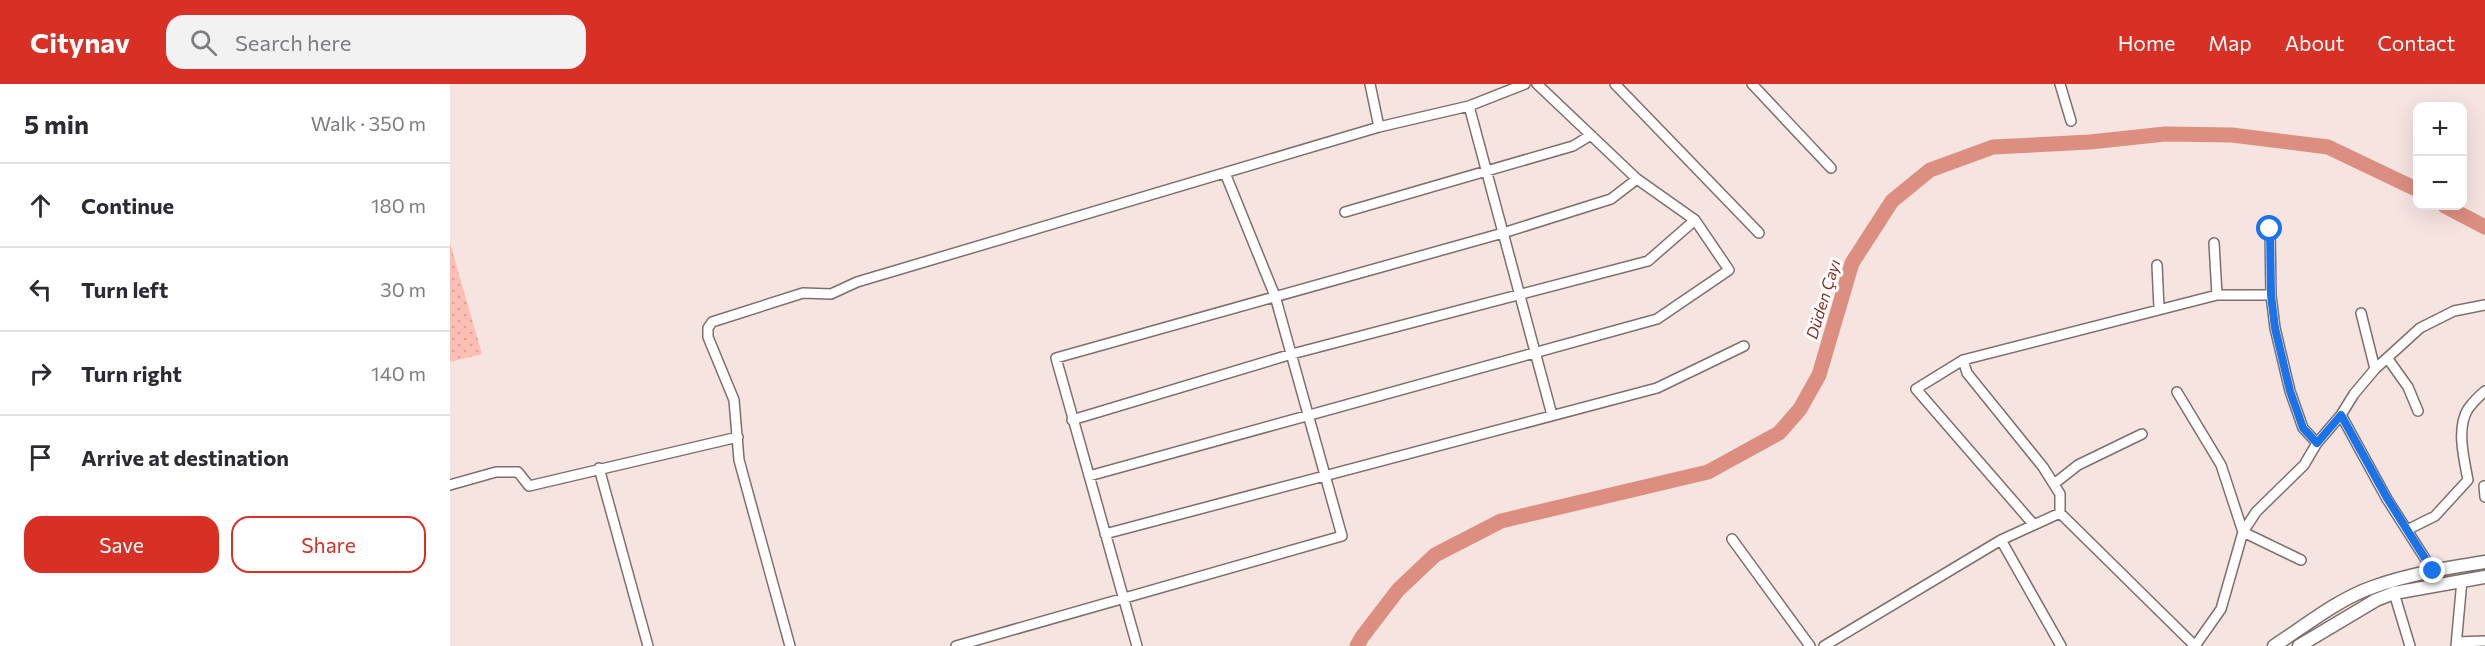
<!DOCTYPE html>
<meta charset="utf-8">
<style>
:root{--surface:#fff;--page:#f2f2f3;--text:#2b2b33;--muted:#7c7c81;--line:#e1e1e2;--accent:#d93025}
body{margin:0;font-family:Commissioner,sans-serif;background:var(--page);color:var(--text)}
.controls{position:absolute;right:18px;top:18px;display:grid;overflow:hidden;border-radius:12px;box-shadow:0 6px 24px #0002}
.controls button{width:54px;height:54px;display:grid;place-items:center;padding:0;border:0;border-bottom:2px solid var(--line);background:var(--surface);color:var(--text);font:30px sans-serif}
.stop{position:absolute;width:18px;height:18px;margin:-14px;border:4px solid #1a73e8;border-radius:50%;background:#fff}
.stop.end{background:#1a73e8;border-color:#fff;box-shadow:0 2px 6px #0008}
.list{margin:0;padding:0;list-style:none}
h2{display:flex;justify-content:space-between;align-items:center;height:78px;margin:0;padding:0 24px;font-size:26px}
h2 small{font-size:20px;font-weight:400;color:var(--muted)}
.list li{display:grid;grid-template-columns:39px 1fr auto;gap:18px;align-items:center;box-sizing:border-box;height:84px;padding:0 24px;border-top:2px solid var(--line)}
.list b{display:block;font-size:22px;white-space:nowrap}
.list em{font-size:20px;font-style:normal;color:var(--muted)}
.actions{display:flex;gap:12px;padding:18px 24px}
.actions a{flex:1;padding:14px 0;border:2px solid var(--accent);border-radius:18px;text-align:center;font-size:21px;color:var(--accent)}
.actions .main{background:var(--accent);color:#fff}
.icon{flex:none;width:33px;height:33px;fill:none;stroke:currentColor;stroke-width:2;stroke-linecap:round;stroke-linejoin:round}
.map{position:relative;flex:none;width:2035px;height:562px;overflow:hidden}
header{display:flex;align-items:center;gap:36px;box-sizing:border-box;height:84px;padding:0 30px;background:var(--accent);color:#fff}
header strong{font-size:28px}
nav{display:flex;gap:33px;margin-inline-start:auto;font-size:21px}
.search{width:420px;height:54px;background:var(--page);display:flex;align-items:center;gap:15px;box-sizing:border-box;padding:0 21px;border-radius:18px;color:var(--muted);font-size:22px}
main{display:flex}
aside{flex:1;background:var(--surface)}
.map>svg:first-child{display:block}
.grass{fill:url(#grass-dots)}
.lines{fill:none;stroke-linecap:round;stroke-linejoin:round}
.river{stroke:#dc8e80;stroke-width:15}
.minor-casing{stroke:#7f6f6c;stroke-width:12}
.major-casing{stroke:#7f6f6c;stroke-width:15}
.minor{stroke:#fff;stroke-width:9}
.major{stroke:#fff;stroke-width:12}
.route{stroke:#1a73e8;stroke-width:8}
.labels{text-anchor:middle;stroke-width:6;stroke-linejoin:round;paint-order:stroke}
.water-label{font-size:16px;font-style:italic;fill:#882b1f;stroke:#fff}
</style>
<header>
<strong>Citynav</strong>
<div class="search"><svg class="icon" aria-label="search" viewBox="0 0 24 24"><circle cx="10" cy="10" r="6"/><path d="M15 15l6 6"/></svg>Search here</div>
<nav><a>Home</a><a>Map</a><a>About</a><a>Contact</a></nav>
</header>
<main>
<aside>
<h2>5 min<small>Walk · 350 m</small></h2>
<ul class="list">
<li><svg class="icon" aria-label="ahead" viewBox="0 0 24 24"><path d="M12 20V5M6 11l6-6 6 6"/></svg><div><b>Continue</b></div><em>180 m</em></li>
<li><svg class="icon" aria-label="left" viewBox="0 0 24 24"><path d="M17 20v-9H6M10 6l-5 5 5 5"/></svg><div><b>Turn left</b></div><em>30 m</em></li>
<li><svg class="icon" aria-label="right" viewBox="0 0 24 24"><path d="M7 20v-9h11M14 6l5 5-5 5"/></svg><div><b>Turn right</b></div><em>140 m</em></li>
<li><svg class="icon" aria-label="arrive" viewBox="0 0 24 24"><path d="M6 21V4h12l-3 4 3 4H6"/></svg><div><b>Arrive at destination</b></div></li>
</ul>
<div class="actions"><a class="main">Save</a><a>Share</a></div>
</aside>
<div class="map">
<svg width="2035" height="562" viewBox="0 0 2035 562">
<defs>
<pattern id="grass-dots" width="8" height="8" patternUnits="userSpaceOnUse" patternTransform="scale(1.5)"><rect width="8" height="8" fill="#fdbfb4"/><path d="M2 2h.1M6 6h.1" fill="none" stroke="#d8a39a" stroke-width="1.8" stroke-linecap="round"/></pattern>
</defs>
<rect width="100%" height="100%" fill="#f6e4e1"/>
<!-- grass -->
<path class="grass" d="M0,159l32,111 -32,8z"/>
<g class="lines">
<!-- river -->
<path class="river" d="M1995,122l40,21
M907,562l5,-9 36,-47 37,-35 66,-34 207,-49 71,-39 21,-24 19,-34 33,-112 40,-62 38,-31 63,-23 97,-5 75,-8 67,1 96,12 90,43"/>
<defs>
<path id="minor" d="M920,0l9,43
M1165,0l144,149
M1302,0l79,84
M1610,0l11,37
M1019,22l83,309
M895,128l228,-66 18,-11
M1820,145l1,66
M1764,159l3,52
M1707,181l2,43
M1911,229l14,56
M1938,275l20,28 10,24
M1513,276l4,13 76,94 17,27v19
M1727,308l44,73 22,67 58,28
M1891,331l46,84 46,72
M622,336l220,-66 356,-93 47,-41
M149,384l49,178
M639,392l568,-157 72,-49 -34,-50 -58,-41 -100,-95
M1604,400l24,-19 64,-31
M0,401l46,-13h22l11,14 209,-49
M2034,402l1,11
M1584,441l-118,-136 47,-29 254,-65h54l4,33 15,63 13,37 14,15
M1957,446l28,-14 33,-36c-4,-21 -12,-52 0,-71 5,-7 11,-13 17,-18
M655,450l552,-146 87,-42
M1282,455l78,107
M1551,456l60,106
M1944,509l16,53
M2007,558l28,-1
M340,562l-51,-186 -5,-60 -26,-63v-9l4,-6 91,-29 28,1 26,-12 522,-155 90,-21 56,-22
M506,562l386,-110 -67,-240 -50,-123
M687,562l-81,-288 447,-125 108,-34 26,-20
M1374,562l177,-106 59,-27 135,133
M1745,562l26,-37 22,-77 13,-20 48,-47 13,-22 24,-28 13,-21 21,-25 45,-41 34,-17 31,-6
M2006,562l6,-66"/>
<path id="major" d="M1824,562c31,-20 64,-47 99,-59 36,-13 74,-19 112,-25
M1849,562l77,-46 18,-7 91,-16"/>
</defs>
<!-- minor casing -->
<use href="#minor" class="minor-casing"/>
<!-- major casing -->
<use href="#major" class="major-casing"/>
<!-- minor -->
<use href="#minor" class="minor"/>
<!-- major -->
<use href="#major" class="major"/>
</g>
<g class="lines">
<!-- route -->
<path class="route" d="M1820,145l1,66 4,33 15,63 13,37 14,15 24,-28 46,83 46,73"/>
</g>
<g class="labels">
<!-- water labels -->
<g class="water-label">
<text transform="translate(1373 215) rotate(-73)" y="6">Düden Çayı</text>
</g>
</g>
</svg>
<div class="controls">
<button>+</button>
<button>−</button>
</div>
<div class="stop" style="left:1820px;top:145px"></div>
<div class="stop end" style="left:1983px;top:487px"></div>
</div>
</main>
